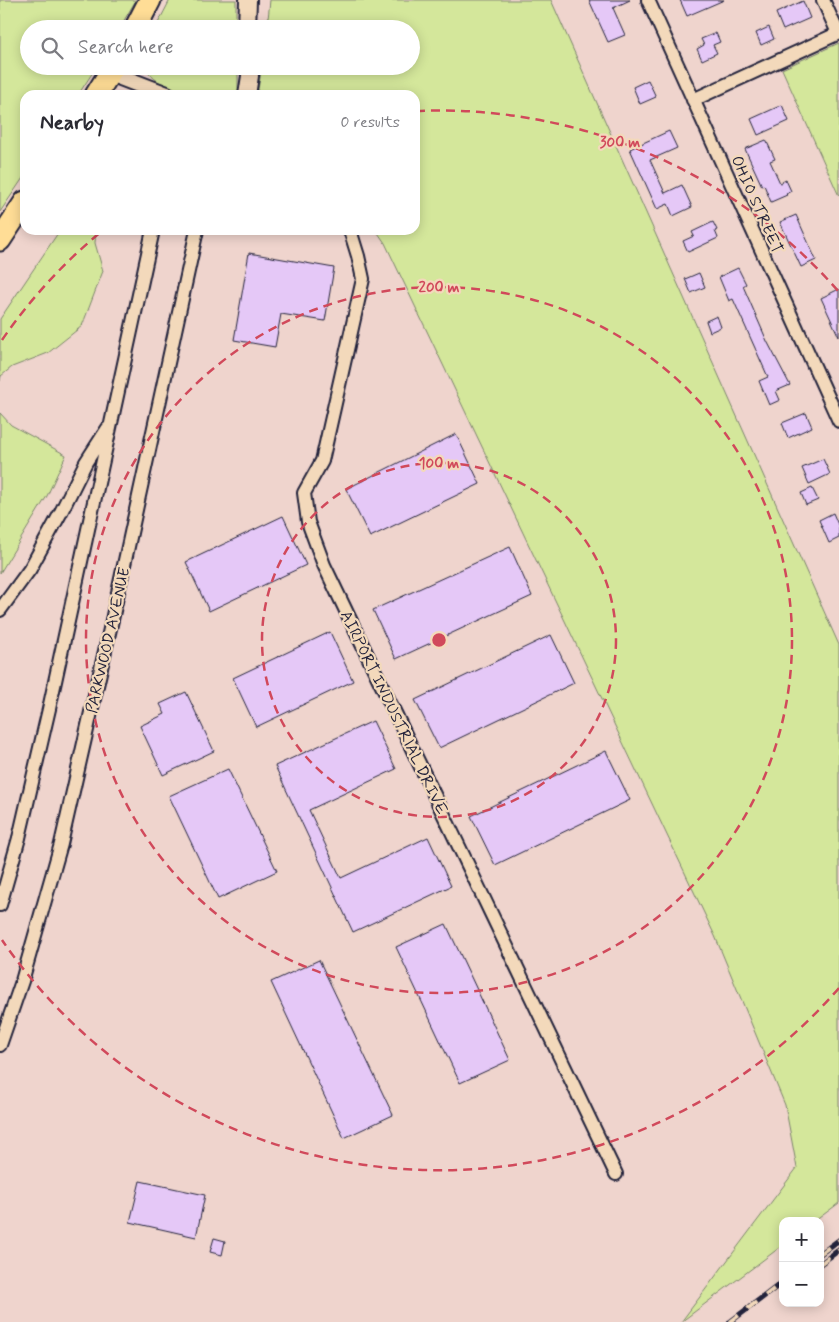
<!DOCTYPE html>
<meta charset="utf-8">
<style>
:root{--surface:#fff;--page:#f2f2f3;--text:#2b2b33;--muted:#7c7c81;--line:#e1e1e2}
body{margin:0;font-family:Mynerve,sans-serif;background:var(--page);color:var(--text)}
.controls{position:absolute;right:15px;bottom:15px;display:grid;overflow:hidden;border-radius:10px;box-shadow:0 2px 12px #0003}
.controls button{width:45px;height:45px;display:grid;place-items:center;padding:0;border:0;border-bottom:1px solid var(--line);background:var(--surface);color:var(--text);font:25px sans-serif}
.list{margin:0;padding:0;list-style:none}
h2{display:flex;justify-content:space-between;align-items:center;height:65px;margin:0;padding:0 20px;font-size:21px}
h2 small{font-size:16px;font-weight:400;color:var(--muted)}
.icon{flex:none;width:28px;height:28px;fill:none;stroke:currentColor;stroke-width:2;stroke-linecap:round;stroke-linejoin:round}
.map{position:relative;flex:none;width:839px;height:1322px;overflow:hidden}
.search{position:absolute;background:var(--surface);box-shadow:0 2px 12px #0003;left:20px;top:20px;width:400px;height:55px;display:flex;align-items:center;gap:12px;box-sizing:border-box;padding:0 18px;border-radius:28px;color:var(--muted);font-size:19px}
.panel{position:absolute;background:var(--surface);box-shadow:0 2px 12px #0003;left:20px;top:90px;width:400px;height:145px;border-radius:15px}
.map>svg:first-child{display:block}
.green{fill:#d4e79b;stroke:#7b846b}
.building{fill:#e5c8f7;stroke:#22223b}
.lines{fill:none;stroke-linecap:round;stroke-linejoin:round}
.minor-casing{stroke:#22223b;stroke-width:16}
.tertiary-casing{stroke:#22223b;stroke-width:20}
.trunk-casing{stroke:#22223b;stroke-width:25}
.minor{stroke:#f3d9bb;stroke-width:12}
.tertiary{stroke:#f3d9bb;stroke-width:16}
.trunk{stroke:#ffdd96;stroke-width:21}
.rail-casing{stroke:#22223b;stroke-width:5.5}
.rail{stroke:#f3d9bb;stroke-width:4;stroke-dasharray:11;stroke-linecap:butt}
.ring{fill:none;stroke:#d1495b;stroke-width:2.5;stroke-dasharray:9 6}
.labels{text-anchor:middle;stroke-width:4.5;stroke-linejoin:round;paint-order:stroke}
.street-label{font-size:16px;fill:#22223b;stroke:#f3d9bb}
.centre{fill:#d1495b;stroke:#f3d9bb;stroke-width:2.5}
.ring-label{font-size:15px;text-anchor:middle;font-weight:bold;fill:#d1495b;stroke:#f3d9bb;stroke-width:4.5;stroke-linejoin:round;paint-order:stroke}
</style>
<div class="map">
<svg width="839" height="1322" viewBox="0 0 839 1322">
<rect width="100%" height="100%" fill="#efd4cd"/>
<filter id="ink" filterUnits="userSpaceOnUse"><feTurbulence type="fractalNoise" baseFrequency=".02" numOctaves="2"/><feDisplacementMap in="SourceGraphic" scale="10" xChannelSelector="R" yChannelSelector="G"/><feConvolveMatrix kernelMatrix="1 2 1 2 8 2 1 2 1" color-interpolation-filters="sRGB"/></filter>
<g filter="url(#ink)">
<!-- green -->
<path class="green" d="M0,0h136l-17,29h-90v37h68l-19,29h-53v80l-25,37z
M170,0h66v29h-81z
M270,0h281l288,645v558l-24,18h-32v24l-102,77 116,-154 -12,-63 -70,-169 -330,-693 -9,-13h39v-135h-158l5,-29h149v-37h-144z
M839,43v153l-57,-127z
M146,66h92v29c-16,0 -33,2 -48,0 -13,-2 -42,-15 -44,-29z
M60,230h36l-1,13 8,28 -21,55 -34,27 -36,14 -11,9 -1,5v-62z
M0,413l11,12 55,30 -19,41 -47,77z"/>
<!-- building -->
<path class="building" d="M589,0h41l-17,8 12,27 -17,7z
M680,0h44l-37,16z
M803,1l7,17 -27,12 -7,-17z
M769,27l5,12 -13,6 -5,-12z
M716,33l4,9 -7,3 4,8 -15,7 -5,-11 7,-4 -3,-6z
M648,80l8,17 -16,7 -7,-17z
M782,105l7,16 -31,14 -7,-16z
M669,131l8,17 -27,12 15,33 17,-8 10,22 -19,9 -5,-12 -11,5 -27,-60z
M766,140l9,19 -5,2 10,22 6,-3 5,11 -5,3 1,1 -16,7 -7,-17 -2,1 -17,-37z
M796,215l20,45 -15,7 -21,-45z
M713,222l4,8 -2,1 3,7 -30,14 -5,-11 11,-5 -2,-4z
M249,253l85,15 -9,53 -44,-7 -6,33 -41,-7z
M738,268l8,16 -3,2 24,55 23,44 -14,6 4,9 -11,5 -10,-24 9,-4 -35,-78 -4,2 -10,-24z
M699,273l6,14 -14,6 -6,-14z
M839,289v48l-18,-39z
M717,316l4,11 -11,5 -4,-11z
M806,413l6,14 -24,11 -6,-15z
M456,434l24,50 -110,53 -24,-48z
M823,459l7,15 -21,10 -7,-16z
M812,488l6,12 -12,5 -5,-12z
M833,513l6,14v11l-10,5 -10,-23z
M283,516l23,49 -97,46 -23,-49z
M510,547l22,49 -136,63 -23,-49z
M330,632l23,49 -97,46 -23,-49z
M551,635l23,48 -135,65 -24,-48z
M186,692l28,59 -51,24 -23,-49 25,-12 -5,-10z
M373,721l23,48 -87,41 32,68 87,-41 23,49 -98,46 -78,-166z
M606,751l24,49 -135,65 -24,-49z
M228,769l49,102 -59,28 -49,-103z
M446,924l64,136 -50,23 -64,-136z
M319,960l74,155 -49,23 -73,-156z
M140,1181l65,14 -9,42 -66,-15z
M214,1238l11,3 -3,14 -12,-3z"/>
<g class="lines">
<defs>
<path id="minor" d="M648,0l191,421
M823,0l15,33
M693,100l146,-67
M350,230l8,26 5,23 -41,182 -18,32 4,29 16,43 292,609
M0,610l30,-41 30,-55 26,-52 22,-34
M0,905l19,-67 30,-129 104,-479
M0,1045l22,-64 39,-137 51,-224 85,-390"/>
<path id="tertiary" d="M247,29l1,-29
M110,73l57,22
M247,95l3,-19 -1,-10"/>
<path id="trunk" d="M135,29l15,-29
M96,95l18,-29
M0,240l25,-38"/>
</defs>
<!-- minor casing -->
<use href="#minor" class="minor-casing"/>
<!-- tertiary casing -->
<use href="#tertiary" class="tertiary-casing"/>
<!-- trunk casing -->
<use href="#trunk" class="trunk-casing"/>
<!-- minor -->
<use href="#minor" class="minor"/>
<!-- tertiary -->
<use href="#tertiary" class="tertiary"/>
<!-- trunk -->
<use href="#trunk" class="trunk"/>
<defs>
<path id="rail" d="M820,1254l19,-14
M820,1264l19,-14
M730,1322l53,-40"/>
</defs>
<!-- rail casing -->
<use href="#rail" class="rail-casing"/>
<!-- rail -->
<use href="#rail" class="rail"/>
</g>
</g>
<!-- distance rings -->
<g class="ring">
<circle cx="439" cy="640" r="177"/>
<circle cx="439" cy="640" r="353"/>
<path d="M839 988A530 530 0 0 1 2 940M2 340A530 530 0 0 1 102 231M416 111A530 530 0 0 1 839 292"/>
</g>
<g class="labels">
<!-- street labels -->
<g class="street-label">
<text transform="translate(758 204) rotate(66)" y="6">OHIO STREET</text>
<text transform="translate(107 640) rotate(-77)" y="6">PARKWOOD AVENUE</text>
<text transform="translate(395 712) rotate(64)" y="6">AIRPORT INDUSTRIAL DRIVE</text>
</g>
</g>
<circle cx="439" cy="640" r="8" class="centre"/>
<g class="ring-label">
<text x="620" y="147">300 m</text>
<text x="439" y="292">200 m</text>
<text x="439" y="468">100 m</text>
</g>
</svg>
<div class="controls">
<button>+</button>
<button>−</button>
</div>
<div class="search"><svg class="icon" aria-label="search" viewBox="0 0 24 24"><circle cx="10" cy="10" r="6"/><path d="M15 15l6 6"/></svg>Search here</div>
<section class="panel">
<h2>Nearby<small>0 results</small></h2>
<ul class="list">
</ul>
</section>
</div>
